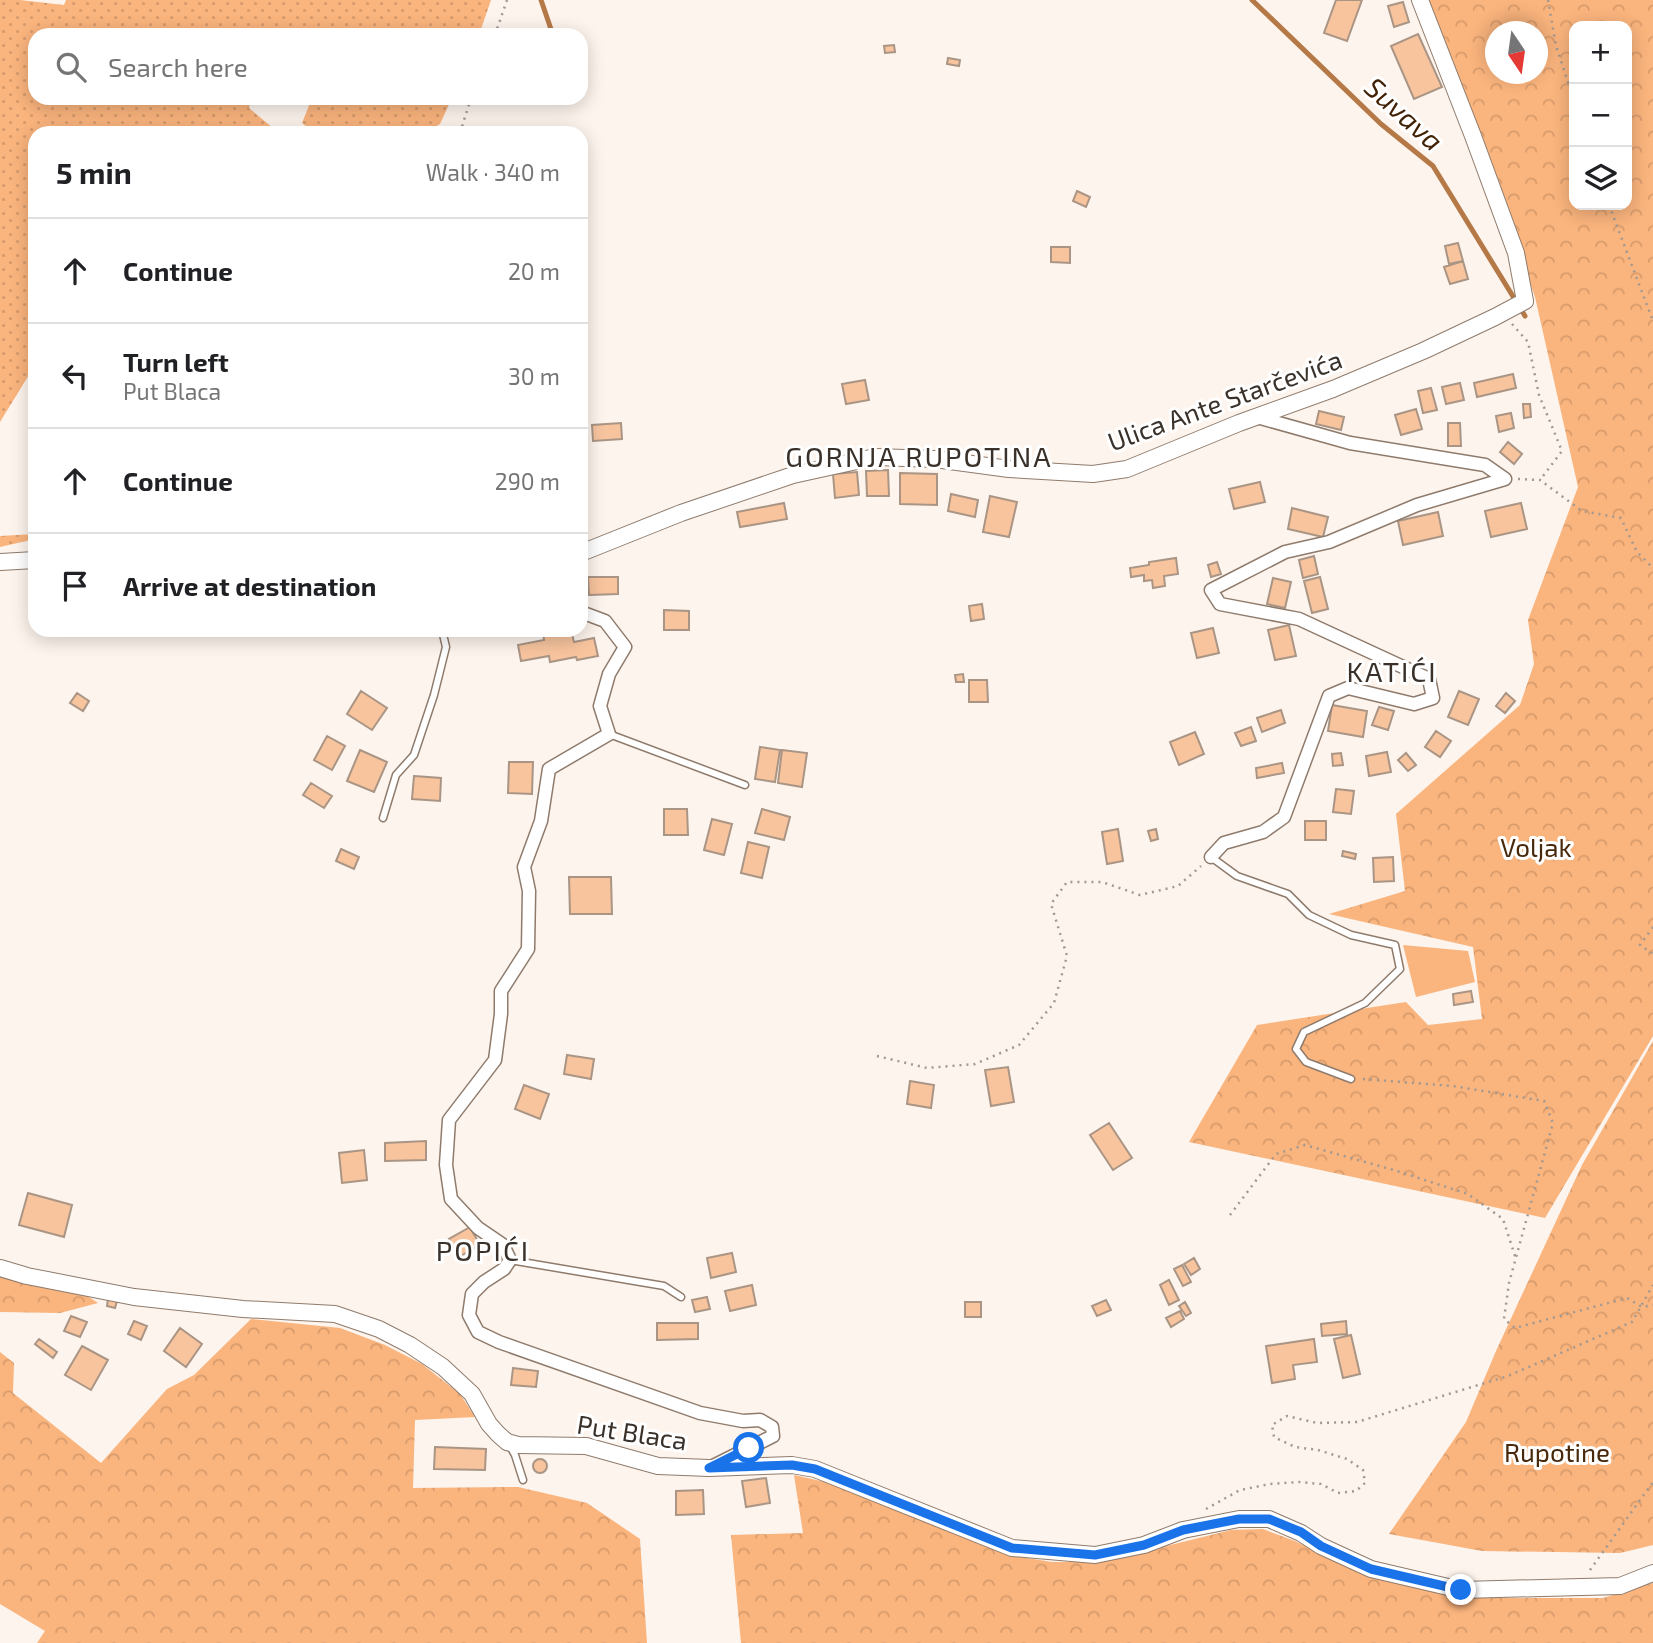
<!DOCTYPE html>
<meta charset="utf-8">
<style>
:root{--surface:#fff;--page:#f2f2f2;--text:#202124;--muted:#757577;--line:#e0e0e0}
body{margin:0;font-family:"Exo 2",sans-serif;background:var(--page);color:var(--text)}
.controls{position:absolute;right:21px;top:21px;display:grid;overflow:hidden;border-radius:14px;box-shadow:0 4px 18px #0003}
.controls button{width:63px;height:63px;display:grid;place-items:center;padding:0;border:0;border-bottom:2px solid var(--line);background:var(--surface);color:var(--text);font:35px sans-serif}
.compass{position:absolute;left:1485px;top:21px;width:63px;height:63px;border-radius:50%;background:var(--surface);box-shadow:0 4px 18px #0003;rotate:167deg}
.stop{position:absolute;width:21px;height:21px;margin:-16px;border:5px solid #1a73e8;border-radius:50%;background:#fff}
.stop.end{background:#1a73e8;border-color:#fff;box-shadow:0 2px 7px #0008}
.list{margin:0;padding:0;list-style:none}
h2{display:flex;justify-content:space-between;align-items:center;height:91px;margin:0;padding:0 28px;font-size:30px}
h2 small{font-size:23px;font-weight:400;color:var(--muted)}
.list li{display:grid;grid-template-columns:46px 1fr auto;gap:21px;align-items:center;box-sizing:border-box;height:105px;padding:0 28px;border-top:2px solid var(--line)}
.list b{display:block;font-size:26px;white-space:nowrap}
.list p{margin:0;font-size:23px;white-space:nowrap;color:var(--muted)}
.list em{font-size:23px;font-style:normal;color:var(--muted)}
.icon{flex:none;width:38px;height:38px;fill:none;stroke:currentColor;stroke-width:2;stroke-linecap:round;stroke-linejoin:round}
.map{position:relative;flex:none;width:1653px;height:1643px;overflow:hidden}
.search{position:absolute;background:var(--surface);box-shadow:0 4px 18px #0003;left:28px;top:28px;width:560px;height:77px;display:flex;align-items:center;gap:18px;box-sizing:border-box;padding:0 24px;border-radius:21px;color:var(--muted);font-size:26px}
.panel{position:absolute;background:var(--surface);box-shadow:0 4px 18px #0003;left:28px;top:126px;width:560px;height:511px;border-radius:21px}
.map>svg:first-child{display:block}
.grass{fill:url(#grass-dots)}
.forest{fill:url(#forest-crowns);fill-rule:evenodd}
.park{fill:#fab47d}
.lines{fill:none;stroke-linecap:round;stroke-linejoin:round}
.stream{stroke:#b57947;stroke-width:5}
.building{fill:#f7c49e;stroke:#aa9585;stroke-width:2}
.service-casing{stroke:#8f7b6c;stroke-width:9}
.minor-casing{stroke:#8f7b6c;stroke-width:15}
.tertiary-casing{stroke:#8f7b6c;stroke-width:18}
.path{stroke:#a19891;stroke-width:2.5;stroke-dasharray:2 5;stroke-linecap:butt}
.service{stroke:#fff;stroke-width:6}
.minor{stroke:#fff;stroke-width:12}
.tertiary{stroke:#fff;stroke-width:16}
.route{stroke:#1a73e8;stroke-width:9}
.labels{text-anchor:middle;stroke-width:6;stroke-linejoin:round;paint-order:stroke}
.street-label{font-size:26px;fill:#39312a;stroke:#fff}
.park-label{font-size:26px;fill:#49290c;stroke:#fff}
.water-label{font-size:28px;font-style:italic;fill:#422204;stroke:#fff}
.neighbourhood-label{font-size:28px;letter-spacing:2px;fill:#39312a;stroke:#fff}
</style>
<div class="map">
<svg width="1653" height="1643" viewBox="0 0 1653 1643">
<defs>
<pattern id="grass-dots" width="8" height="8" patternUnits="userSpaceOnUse" patternTransform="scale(1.75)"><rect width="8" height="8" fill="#fab47d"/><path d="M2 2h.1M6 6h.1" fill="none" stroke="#d79b6c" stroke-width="1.8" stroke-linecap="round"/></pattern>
<pattern id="forest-crowns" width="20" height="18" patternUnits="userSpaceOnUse" patternTransform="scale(1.75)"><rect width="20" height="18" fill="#fab47d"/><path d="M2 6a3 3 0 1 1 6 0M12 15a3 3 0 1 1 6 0" fill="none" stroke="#d79b6c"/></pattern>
</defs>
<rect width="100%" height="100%" fill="#fdf4ed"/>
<!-- grass -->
<path class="grass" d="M0,0h20l44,5 2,-5h425l-12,35h-444v63h217l-3,10 30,25h-244v232l-35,57z
M312,98h140l-12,26 -15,9h-110l-13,-10z
M35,534v5l-35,8v-11z"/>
<!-- forest -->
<path class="forest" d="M1427,0h226v1036l-108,182 -356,-76 68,-117 149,-23 22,23 54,-6 -9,-72 -144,-33 76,-23 -9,-77 124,-109 14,-41 -6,-44 50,-133 -43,-190 -49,-145zM1574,26h53v179h-53zM1496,32h42v42h-42z
M1653,1041v504l-33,8 -138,-2 -93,-17 77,-112 30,-71 86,-186z
M0,1272l83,21 15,10 -38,10 -60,-1z
M251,1319l89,9 45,17 37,19 38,30 15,23 -60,3 -2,68 105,-1 69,16 53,36 7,104h-610l8,-12 -45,-27v-252l14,11 -1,30 88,70 66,-74 27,-14z
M794,1475l36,8 185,73 37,6h50l129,-32 32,-1 32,12 70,34 77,18 44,5h117l50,-15v60h-912l-10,-108 72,-2z"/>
<!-- park -->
<path class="park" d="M1403,945l65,6 7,31 -59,15z"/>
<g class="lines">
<!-- stream -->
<path class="stream" d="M541,0l12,35
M1252,0l129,124 52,42 92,150"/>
</g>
<!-- building -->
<path class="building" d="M1336,0h26l-15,41 -23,-8z
M1403,2l6,20 -15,5 -6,-21z
M1418,34l24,53 -28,12 -23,-53z
M894,45l1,7 -10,1 -1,-7z
M948,58l12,2 -1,6 -12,-2z
M489,98h24l-1,4z
M1077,191l13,6 -4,10 -13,-6z
M1458,243l5,18 -14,3 -4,-18z
M1051,247h19v16l-19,-1z
M1463,261l5,18 -18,5 -6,-17z
M1513,374l3,14 -39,9 -3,-14z
M865,380l4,20 -23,4 -4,-20z
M1460,383l4,17 -18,4 -4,-17z
M1431,388l6,22 -14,3 -5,-22z
M1523,404h7l1,13 -7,1z
M1416,409l6,20 -21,6 -6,-20z
M1319,411l25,6 -3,13 -25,-6z
M1511,413l3,15 -15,4 -3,-16z
M621,423l1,16 -29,2 -1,-16z
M1448,423h12l1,23h-13z
M1508,442l14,12 -8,10 -14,-12z
M888,470l1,26h-22l-1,-25z
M857,472l2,23 -24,3 -2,-24z
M900,473l37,1v31l-37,-1z
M1260,482l5,20 -31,7 -5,-20z
M951,494l27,6 -3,17 -27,-6z
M990,496l27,6 -8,35 -26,-5z
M784,503l3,16 -47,8 -3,-15z
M1521,503l6,26 -36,8 -6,-26z
M1292,508l36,9 -5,20 -35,-8z
M1438,512l5,24 -40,9 -5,-24z
M1314,556l4,18 -15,4 -4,-18z
M1176,558l2,16 -14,2 1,10 -12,2 -1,-8 -8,1v-6l-13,2 -1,-9 19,-3v-3z
M1217,562l4,12 -10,3 -3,-12z
M588,577h30v17l-29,1z
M1320,577l8,32 -16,4 -8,-32z
M1273,578l18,4 -6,26 -18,-4z
M982,604l2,15 -13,2 -2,-15z
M664,610l25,1v19h-25z
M1289,625l7,31 -21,4 -7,-30z
M1213,628l6,25 -22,5 -6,-25z
M552,630h23v3l-3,1 2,8 20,-4 4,18 -21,4 -1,-3 -26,5 -1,-6 -28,5 -3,-16 26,-5 -1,-8z
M963,674l1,8h-8l-1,-7z
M969,680h18l1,22h-19z
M361,691l26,17 -15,22 -25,-16z
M1459,691l20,8 -11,26 -20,-8z
M77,693l12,8 -6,10 -13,-8z
M1506,693l9,8 -10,12 -9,-7z
M1332,705l35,6 -4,26 -35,-6z
M1379,707l15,4 -6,19 -16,-5z
M1281,710l4,13 -23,9 -5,-14z
M1251,727l5,14 -15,5 -6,-13z
M1436,731l15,10 -11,16 -15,-10z
M1195,732l9,22 -25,11 -9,-23z
M327,736l18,10 -13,24 -18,-10z
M760,747l20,3 -5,32 -20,-3z
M360,750l27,12 -13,30 -27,-11z
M782,750l25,3 -5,34 -24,-4z
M1387,752l4,20 -22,4 -3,-20z
M1341,753l2,12 -10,1 -1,-12z
M1406,753l10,12 -8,6 -10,-11z
M509,762h24l-1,32 -24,-1z
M1282,763l2,10 -27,5 -1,-10z
M414,776l27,2 -1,23 -28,-2z
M311,783l21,13 -8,12 -21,-13z
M1336,789l18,2 -3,23 -18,-2z
M664,809h23l1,26h-24z
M762,809l28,8 -6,23 -29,-7z
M712,819l20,5 -8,31 -20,-5z
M1305,821h21v19h-21z
M1118,829l5,32 -16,3 -5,-32z
M1156,829l2,10 -7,2 -3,-10z
M748,842l21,5 -7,31 -21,-5z
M341,849l18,8 -5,12 -18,-8z
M1343,851l13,3 -1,5 -13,-3z
M1393,857l1,24 -20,1 -1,-24z
M569,877h42l1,37h-42z
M1471,991l2,11 -19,3 -1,-11z
M567,1055l27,4 -3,20 -27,-5z
M1008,1067l6,35 -23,4 -6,-36z
M910,1081l24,4 -3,23 -24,-4z
M524,1085l25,9 -9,25 -25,-10z
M1109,1123l23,35 -19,12 -23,-35z
M426,1141v19l-41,1v-18z
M364,1150l3,30 -25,3 -3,-30z
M28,1193l44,12 -8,32 -45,-12z
M470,1227l10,18 -21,12 -10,-18z
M732,1253l4,19 -25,6 -4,-20z
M1194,1258l6,11 -9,6 -7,-11z
M1182,1265l9,17 -8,4 -9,-17z
M1169,1280l10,20 -10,5 -9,-20z
M752,1285l4,20 -26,6 -5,-20z
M707,1297l3,12 -15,3 -3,-12z
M108,1299l9,2 -2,7 -8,-2z
M1106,1300l5,10 -14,6 -5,-10z
M965,1302h16v15h-16z
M1185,1302l6,11 -5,3 -7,-10z
M1180,1311l4,8 -13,8 -5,-9z
M71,1316l16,6 -7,15 -16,-6z
M134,1321l13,5 -6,14 -13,-6z
M1346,1321l1,13 -25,2 -1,-12z
M657,1323h41v16l-41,1z
M180,1328l22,16 -16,23 -22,-16z
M1351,1335l9,39 -17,4 -9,-39z
M39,1339l18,13 -4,6 -18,-14z
M1314,1339l3,23 -24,3 2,14 -23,4 -6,-37z
M82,1346l26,14 -17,30 -26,-15z
M513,1368l25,3 -2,16 -25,-2z
M435,1447l51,2 -1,21 -51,-1z
M533 1466a7 7 0 1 1 14 0a7 7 0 1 1-14 0Z
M766,1478l4,25 -24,4 -4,-26z
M703,1490l1,24 -28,1v-24z"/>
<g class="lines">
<defs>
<path id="service" d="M609,734l136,51
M383,818l13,-43 18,-20 20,-60 12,-48 -4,-17
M1211,857l26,19 51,18 21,21 42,20 44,10 5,24 -35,34 -61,29 -8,17 10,13 45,17
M510,1260l154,26 17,11
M510,1446l5,9 8,25"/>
<path id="minor" d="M581,612l24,9 20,26 -16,27 -9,32 9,28 -60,35 -8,52 -17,46 5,24 -1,58 -27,42v23l-6,46 -46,60 -3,45 5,34 27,29 25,17 7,15 -6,9 -20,13 -12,12 -3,21 9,17 21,10 201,71 43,8 17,-1 12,7 1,9 -60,30
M1211,857l13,-14 39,-11 21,-15 45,-121 19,-8 66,16 19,-6 -4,-19 -130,-60 -79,-15 -9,-14 74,-38 44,-10 88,-37 88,-26 -20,-14 -135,-22 -93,-26"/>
<path id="tertiary" d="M581,553l100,-40 112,-38 82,-18 60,2 74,10 84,5 34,-5 112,-46 94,-34 90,-38 72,-34 30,-16 -9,-48 -43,-117 -53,-136
M0,562l35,-2
M0,1268l27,8 107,21 109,12 92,5 44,15 31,16 33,22 29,27 17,30 9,10 9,8 11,3 68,1 72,20 51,2 83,-3 23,4 197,79 83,7 49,-10 39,-15 56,-11h30l32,14 20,13 50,23 90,21 159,-4 33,-13"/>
</defs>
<!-- service casing -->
<use href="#service" class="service-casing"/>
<!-- minor casing -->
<use href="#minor" class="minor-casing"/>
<!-- tertiary casing -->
<use href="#tertiary" class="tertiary-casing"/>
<!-- path -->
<path class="path" d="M1548,0l8,46 18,54
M495,35l12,-35
M460,133l11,-35
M1609,205l44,116
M1512,324l16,18 11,53 23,56 -22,29
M1518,479l22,1 42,31 39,7 16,34 16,16
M1653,927l-13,18 13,9
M877,1056l50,12 48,-4 44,-19 35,-42 13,-47 -16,-52 16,-22h35l38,13 38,-9 23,-20
M1363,1079l90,7 91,15 9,22 -44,160 -5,36 11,9 112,-30 15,9 11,-2
M1230,1215l46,-61 29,-9 92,26 71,23 35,25 13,40
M1206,1509l34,-19 30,-6 29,-2 22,2 17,9 18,-2 9,-8 -2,-13 -16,-11 -29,-9 -23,-3 -21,-10 -2,-12 15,-9 30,7 40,-1 151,-46 124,-54 21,-37
M1590,1570l63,-88"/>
<!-- service -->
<use href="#service" class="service"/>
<!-- minor -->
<use href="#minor" class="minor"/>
<!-- tertiary -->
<use href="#tertiary" class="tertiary"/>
</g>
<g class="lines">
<!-- route -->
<path class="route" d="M749,1448l-40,20 83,-3 23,4 197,79 83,7 49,-10 39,-15 56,-11h30l32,13 20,14 50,23 90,21"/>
</g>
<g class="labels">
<!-- street labels -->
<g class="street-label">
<text transform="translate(1225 401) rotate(-20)" y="9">Ulica Ante Starčevića</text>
<text transform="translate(632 1433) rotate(9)" y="9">Put Blaca</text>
</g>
<!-- park labels -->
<g class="park-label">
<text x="1536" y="857">Voljak</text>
<text x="1557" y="1462">Rupotine</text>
</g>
<!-- water labels -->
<g class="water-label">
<text transform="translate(1404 114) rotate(42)" y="10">Suvava</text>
</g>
<!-- neighbourhood labels -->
<g class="neighbourhood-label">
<text x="919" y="467">GORNJA RUPOTINA</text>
<text x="1392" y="682">KATIĆI</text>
<text x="483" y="1261">POPIĆI</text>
</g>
</g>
</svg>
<div class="controls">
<button>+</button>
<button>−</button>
<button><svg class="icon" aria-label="layers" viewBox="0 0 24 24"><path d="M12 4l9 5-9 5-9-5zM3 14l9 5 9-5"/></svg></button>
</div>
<svg class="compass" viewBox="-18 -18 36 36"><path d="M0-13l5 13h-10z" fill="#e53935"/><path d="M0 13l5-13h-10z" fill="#757577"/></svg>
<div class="stop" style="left:749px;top:1448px"></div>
<div class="stop end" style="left:1461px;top:1590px"></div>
<div class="search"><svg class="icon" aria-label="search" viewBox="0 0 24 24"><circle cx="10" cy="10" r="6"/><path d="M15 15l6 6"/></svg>Search here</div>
<section class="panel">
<h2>5 min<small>Walk · 340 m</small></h2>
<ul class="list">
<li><svg class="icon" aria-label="ahead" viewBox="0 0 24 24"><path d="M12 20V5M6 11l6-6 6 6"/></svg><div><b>Continue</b></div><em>20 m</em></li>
<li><svg class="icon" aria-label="left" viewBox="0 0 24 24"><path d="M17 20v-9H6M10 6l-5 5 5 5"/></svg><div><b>Turn left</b><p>Put Blaca</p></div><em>30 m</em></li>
<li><svg class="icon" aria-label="ahead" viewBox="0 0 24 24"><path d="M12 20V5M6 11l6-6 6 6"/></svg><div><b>Continue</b></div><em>290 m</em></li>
<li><svg class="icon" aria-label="arrive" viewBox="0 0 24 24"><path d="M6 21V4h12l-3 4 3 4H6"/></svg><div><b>Arrive at destination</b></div></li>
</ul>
</section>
</div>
